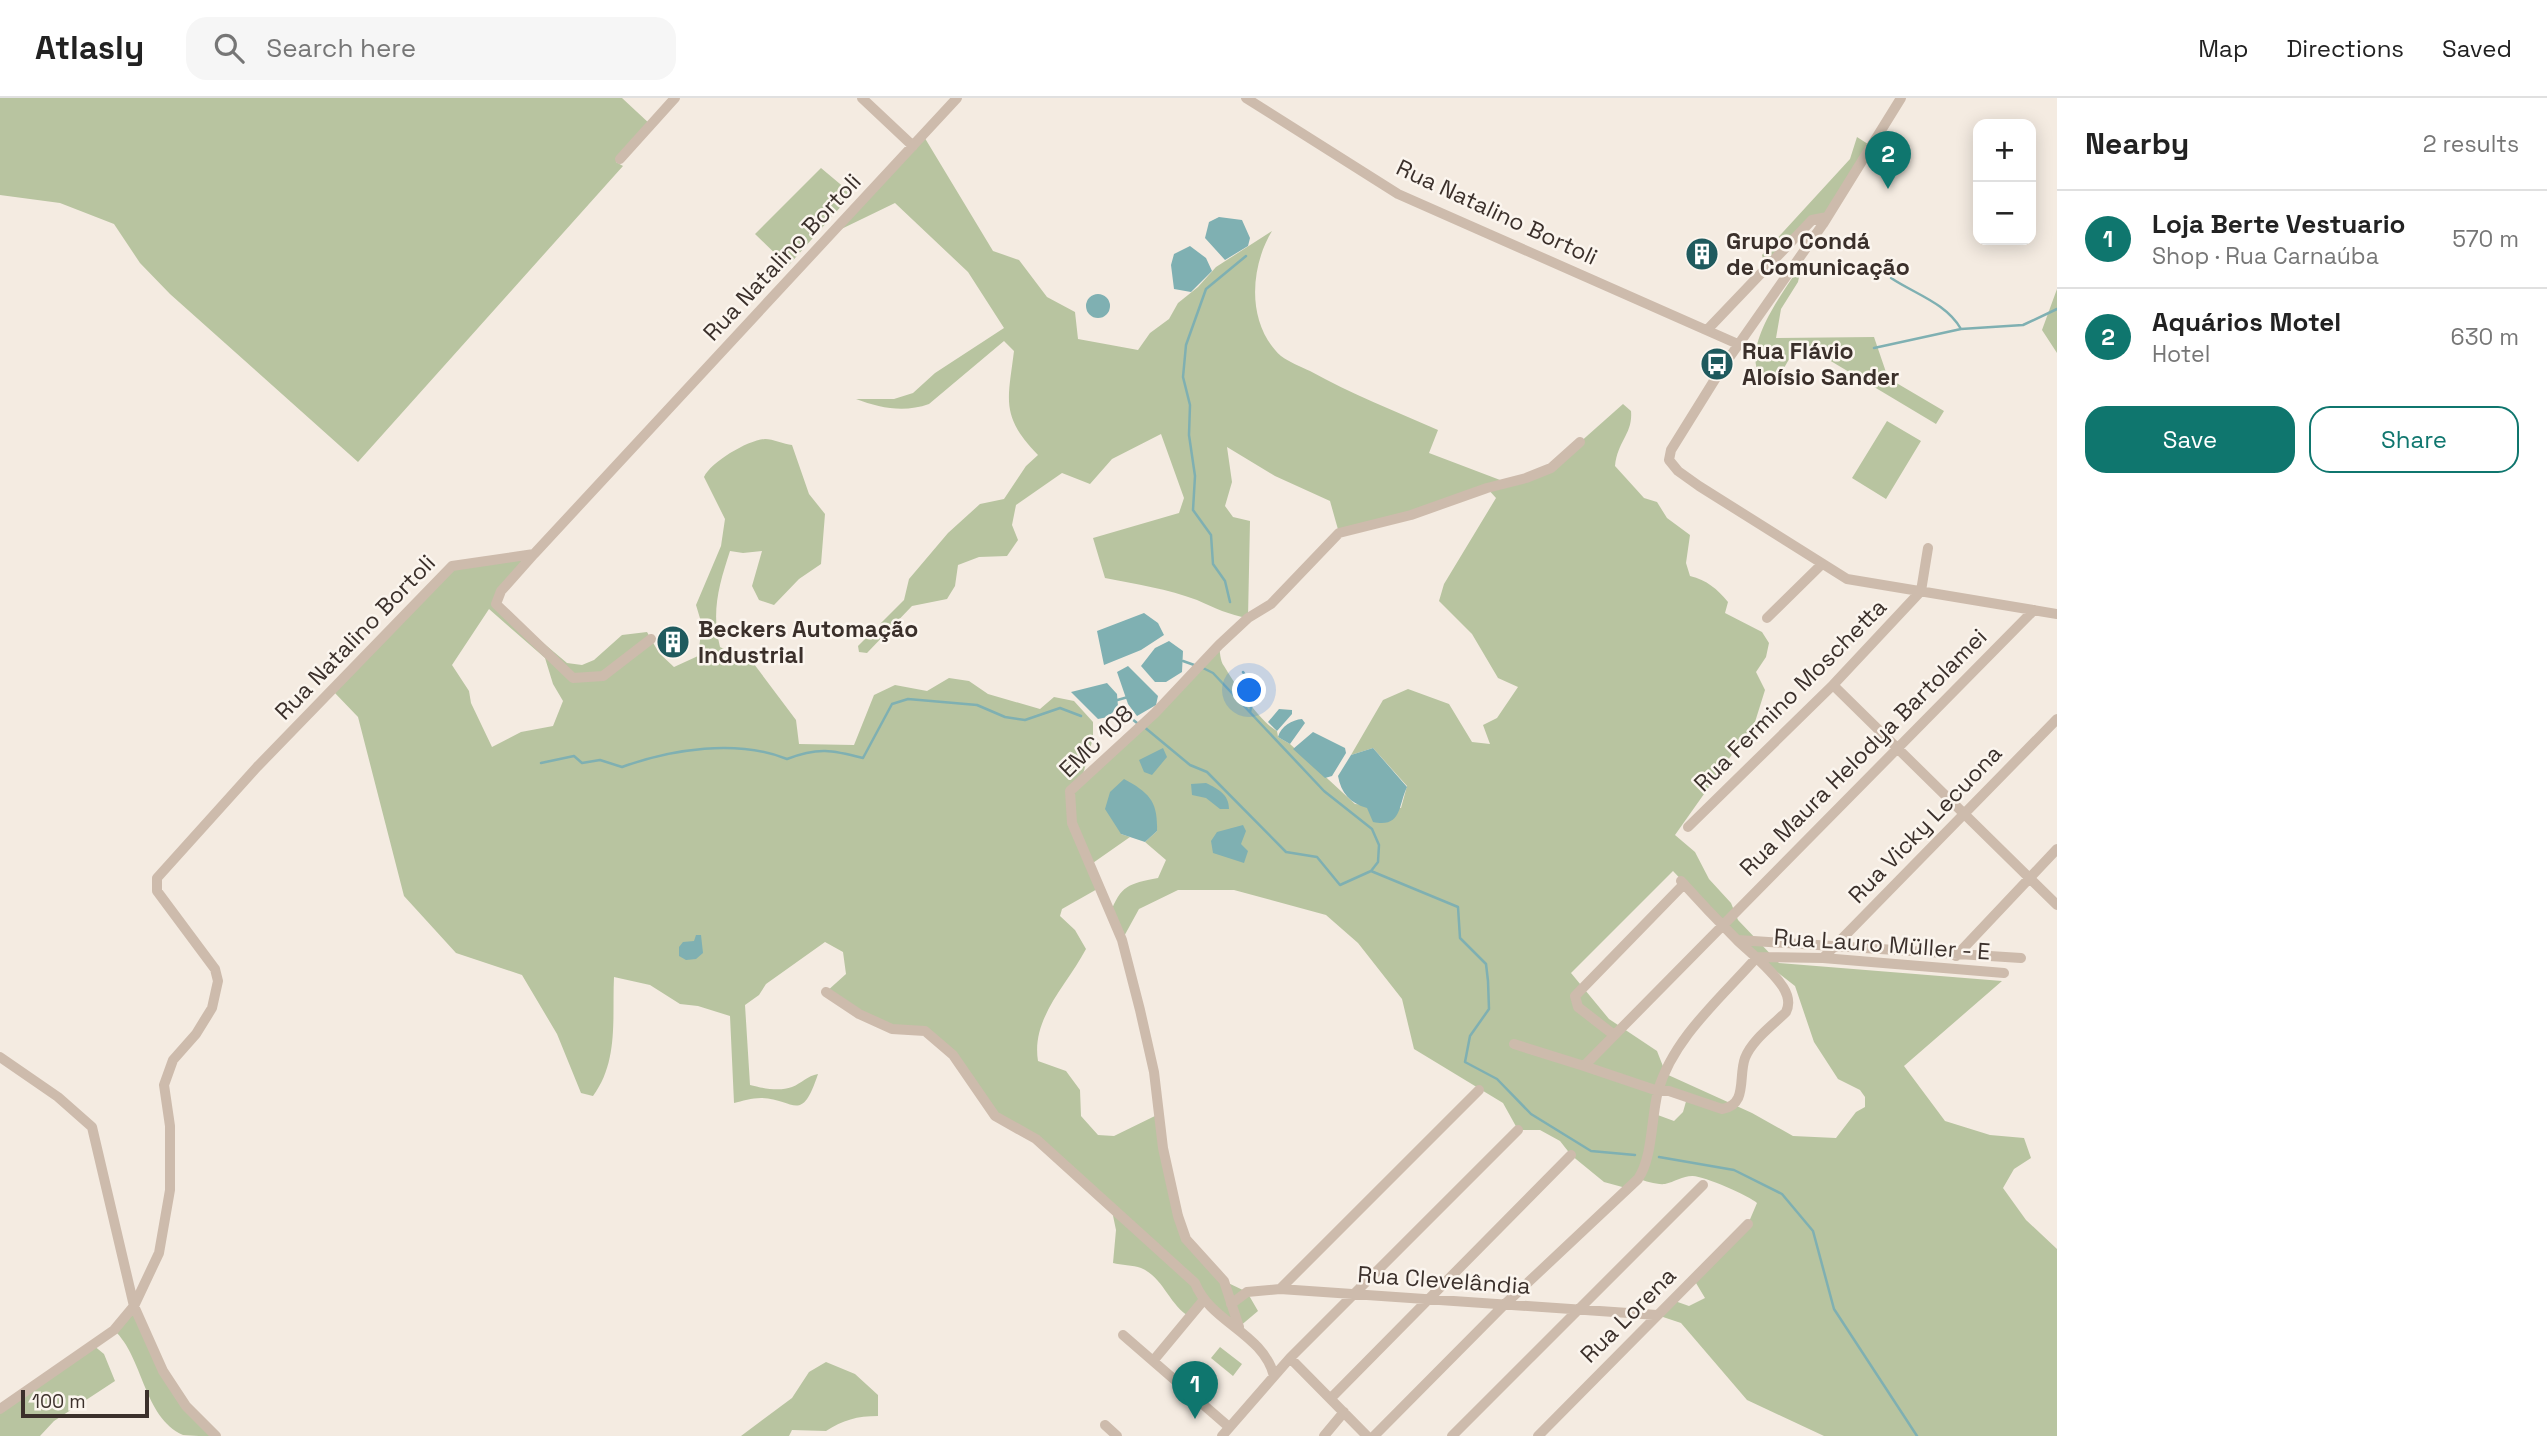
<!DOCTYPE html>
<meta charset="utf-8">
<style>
:root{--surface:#fff;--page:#f6f6f6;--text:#222;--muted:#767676;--line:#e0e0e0;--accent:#0f766e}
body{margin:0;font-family:"Space Grotesk",sans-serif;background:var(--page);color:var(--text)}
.controls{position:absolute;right:21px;top:21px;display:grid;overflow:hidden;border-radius:14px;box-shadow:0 4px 18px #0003}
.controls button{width:63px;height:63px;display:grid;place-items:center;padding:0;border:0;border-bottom:2px solid var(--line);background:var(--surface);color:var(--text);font:35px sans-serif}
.scale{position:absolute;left:21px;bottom:18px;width:128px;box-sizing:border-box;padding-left:7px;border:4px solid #3b302b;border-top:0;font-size:19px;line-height:24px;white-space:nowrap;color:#3b302b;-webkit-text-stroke:5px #fbf5ee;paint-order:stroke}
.you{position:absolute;left:1250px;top:593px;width:24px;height:24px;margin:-18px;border:5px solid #fff;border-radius:50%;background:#1a73e8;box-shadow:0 0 0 10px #1a73e833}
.badge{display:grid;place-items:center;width:46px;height:46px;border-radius:50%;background:var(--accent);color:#fff;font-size:23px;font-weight:700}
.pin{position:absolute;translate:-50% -58px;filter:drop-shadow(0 2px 4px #0008)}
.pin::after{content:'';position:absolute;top:37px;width:24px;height:21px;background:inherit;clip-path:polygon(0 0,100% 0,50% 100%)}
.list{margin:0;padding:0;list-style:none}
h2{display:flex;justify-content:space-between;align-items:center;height:91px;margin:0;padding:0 28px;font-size:30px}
h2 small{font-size:23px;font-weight:400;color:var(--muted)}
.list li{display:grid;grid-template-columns:46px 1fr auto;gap:21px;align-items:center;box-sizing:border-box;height:98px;padding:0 28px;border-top:2px solid var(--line)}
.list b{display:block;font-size:26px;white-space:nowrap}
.list p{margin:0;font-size:23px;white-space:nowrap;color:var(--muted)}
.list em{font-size:23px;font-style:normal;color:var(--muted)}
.actions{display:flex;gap:14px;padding:21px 28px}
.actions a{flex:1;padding:16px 0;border:2px solid var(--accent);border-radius:21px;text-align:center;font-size:24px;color:var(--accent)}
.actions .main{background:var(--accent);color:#fff}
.icon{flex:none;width:38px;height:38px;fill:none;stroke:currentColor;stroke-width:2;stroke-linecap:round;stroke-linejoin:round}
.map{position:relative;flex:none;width:2057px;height:1338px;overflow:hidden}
header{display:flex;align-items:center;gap:42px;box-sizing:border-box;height:98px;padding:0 35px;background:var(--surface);border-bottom:2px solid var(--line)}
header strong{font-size:33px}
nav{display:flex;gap:38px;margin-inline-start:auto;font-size:24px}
.search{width:490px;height:63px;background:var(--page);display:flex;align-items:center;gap:18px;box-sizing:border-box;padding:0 24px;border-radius:21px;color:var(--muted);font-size:26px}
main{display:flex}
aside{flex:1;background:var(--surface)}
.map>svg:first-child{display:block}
.green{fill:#b8c4a0;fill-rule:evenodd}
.water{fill:#7fb0b2}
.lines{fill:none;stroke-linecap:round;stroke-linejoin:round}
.stream{stroke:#7fb0b2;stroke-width:2.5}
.minor{stroke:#cdbbac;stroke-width:10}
.labels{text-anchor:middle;stroke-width:5;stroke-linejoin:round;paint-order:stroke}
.street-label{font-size:23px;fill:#3b302b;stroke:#fbf5ee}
.poi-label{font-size:23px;font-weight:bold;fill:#3b302b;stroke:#fbf5ee;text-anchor:start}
</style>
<header>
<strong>Atlasly</strong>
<div class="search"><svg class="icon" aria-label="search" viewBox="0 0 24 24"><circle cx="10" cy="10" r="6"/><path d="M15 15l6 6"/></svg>Search here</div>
<nav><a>Map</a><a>Directions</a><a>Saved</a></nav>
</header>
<main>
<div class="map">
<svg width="2057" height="1338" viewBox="0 0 2057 1338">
<rect width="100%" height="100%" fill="#f4ebe1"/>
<!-- green -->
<path class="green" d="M0,0h622l29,27 -35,37 7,4 -265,296 -188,-168 -30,-31 -26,-39 -54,-21 -60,-8z
M923,37l70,116 26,9 28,37 28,15 3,27 60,11 12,-17 19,-14 9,-16 20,-16 18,-20 56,-36c-22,36 -26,93 9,125 8,6 20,11 29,15 41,23 85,40 128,59l-9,23 79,30 43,-15 72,-64 8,7c2,23 -13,29 -16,55l29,32 13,4 10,16 23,17 -4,28 4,13c17,4 27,13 38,26l-3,11 37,19 7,11 -3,14 -10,15 9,18 -10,32 -80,113 20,17 14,27 22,24 7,17 41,43 223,18 -98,85 41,55 45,14 34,3 7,20 -17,11 -11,19 23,32 31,29v187h-233l-77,-36 -66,-77 -24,-8 15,-15 17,6 16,-8 -12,-20 55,-54 9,-21c-7,-7 -55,-28 -65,-27 -9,0 -18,6 -27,8 -8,1 -19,-3 -27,-5l-12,9 -22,-6 -33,-27 -11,-14 -20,-11h-22l-15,-27 -89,-54 -12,-50 -44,-56 -32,-28 -92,-25h-56l-39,19 -17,31 -12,-26c11,-29 18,-30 48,-36l8,-18 -21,-18 12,-11 -36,3 9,3 -40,28 9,23 -37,21 -2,7 15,14 11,19c-19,36 -55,69 -48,112l28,10 14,19 1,26 17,19 16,1 45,-22 27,125 38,42 23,11 11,19 -19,16 -37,-25 -12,15c-21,-12 -26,-39 -49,-49 -8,-3 -20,-3 -28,-5l3,-33 -5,-24 -75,-67 -41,-23 -42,-61 -28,-24 -33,-2 -66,-37 20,-18 -3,-22 -18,-10 -59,42 -7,11 -14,10 5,80c12,3 29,7 42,2 10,-4 15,-11 26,-13 -17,51 -23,25 -57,24 -9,0 -19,3 -27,5l-4,-87 -32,-10 -18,-2 -30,-19 -36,-8c-2,40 5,84 -21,119l-12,-3 -24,-59 -35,-59 -66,-22 -52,-57 -46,-179 -25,-26 119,-125 82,-12 -37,50 70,59 15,2 12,-5 28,-25 25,-3 12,21 15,14 24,-11 4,-31 -6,-20 25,-59 4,-27 -21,-42c7,-15 44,-37 61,-38 8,0 19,5 27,6l17,49 16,20 -4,50 -22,15 -25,26 -15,-5 -7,-14 10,-35 -19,2 -13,-2c-11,34 -19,60 -10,96l34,17 42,56 3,24 55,1 20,-50 21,-10 32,6 22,-13 20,3 19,13 52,15 14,-12 20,4 19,21v16l-11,40 137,-133c1,6 1,16 5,21 10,17 36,56 53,65l1,6 12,7 65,60 46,4 6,-22 -34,-38 -22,7 32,-55 25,-11 41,15 23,38 18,2 -7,-19 14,-7 21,-31 -20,-9 -26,-44 -33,-33 5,-17 52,-86 -9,-10 -148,45 -9,-32 -55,-25 -48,-29 5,35 -7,24 8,11 17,4 -2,97c-19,-3 -33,-10 -51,-18 -29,-11 -61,-16 -92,-22l-12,-40 86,-25 5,-15 -23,-64 -49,25 -22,25 -28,-11 -46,32 -4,20 6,15 -11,16 -28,1 -21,8 -3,21 -8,13 -35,7 -45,47 -8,-1 -1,-6 46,-46 5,-21 39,-46 32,-29 24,-5 22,-33 12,-11c-38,-39 -30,-55 -24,-104l-10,-10 -75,63c-25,9 -49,4 -73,-5h38l19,-6 22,-20 69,-45 -36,-56 -73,-69 -64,31zM489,511l56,49 8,26 10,17 -10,25 -32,6 -29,15 -21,-44 -2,-12 -17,-26zM1673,773l73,77 49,38 19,56 24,37 22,11 5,7v10l-9,5 -20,26 -43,-2 -41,-23 -86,-39 -9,-23 -48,-32 -38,-46zM1661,987l26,13 -4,14 -9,9 -19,-7z
M1857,39l14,9 -44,71h-8l-53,52 -4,-14 88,-96z
M821,70l31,26 -64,72 -33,-32z
M1802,165l-4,19 -17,27 -5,29 98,-1 14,41 56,33 -8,13 -137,-82 -26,45c-4,-3 -11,-7 -13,-11 -19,-31 26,-87 42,-113z
M2057,191v64l-15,-23z
M1887,323l34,20 -35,58 -34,-21z
M134,1208l29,65 53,65c-9,0 -25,0 -33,-1 -40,-18 -39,-77 -69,-105z
M93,1247l11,9 11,27 -61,40 -14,15h-40v-27z
M1220,1249l22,17 -9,12 -22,-18z
M826,1264l29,12 23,21v21c-21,0 -35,4 -52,15l-34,-1 -3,6h-48l51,-38 17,-26z"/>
<!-- water -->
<path class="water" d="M1219,119l23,3 8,18 -2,8 -23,14 -20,-22 4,-16z
M1190,148l16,12 6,13 -21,21 -17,-3 -3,-24 3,-11z
M1086 208a12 12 0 1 1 24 0a12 12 0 1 1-24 0Z
M1144,515l14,10 6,12 -23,15 -37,15 -7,-34z
M1169,543l14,10 -1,21 -16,10h-11l-14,-16 14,-18z
M1128,568l30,30 -2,9 -19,11 -9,-12 -11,-32z
M1107,585l10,11 1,13 -10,10 -10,2 -27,-27z
M1279,611l13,1v4l-15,17 -9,-9z
M1302,621l3,4 -15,21 -12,-7c3,-11 14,-17 24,-18z
M1313,634l32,16 1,5 -14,23 -7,2 -32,-29z
M1163,650l4,9 -15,18 -8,-3 -5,-12z
M1373,650l34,39c-9,19 -5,41 -34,35l-6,-14c-17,-5 -26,-15 -29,-32l13,-21z
M1124,681c26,14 34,23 33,52l-12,11 -24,-8 -16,-25 5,-17z
M1206,685c12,6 23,11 23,26h-9l-14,-11 -14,-3 -1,-11z
M1243,727l3,6 -5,13 7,7 -4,12 -31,-10 -2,-12 6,-9z
M696,837h5l2,18 -7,6 -10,1 -7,-4v-9l4,-5 11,-1z"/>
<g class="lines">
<!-- stream -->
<path class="stream" d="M1891,180c24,16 55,25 70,51
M1874,250l87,-19 62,-4 34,-16
M1230,504l-5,-21 -12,-17 -2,-29 -18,-25 2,-34 -6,-41 1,-30 -7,-28 3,-32 20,-56 40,-33
M1183,563l14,5
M1203,570l10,5 111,118 48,38 7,16 -1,17 -7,9
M1243,574l12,18 -5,22
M1114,603l14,-4
M1115,607l22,18
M1143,628l47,39 17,7 79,80 31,5 23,28 31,-14 87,36 2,31 26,26 2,17 1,28 -19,27 -5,26 32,17 34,35 60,37 44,4
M541,665l33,-7 8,7 18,-3 22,7c50,-18 115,-28 165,-8 31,-12 45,-9 76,-1l29,-54 16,-5 69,6 28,12 20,3 35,-12 21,8
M1659,1059l75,13 48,24 31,37 21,78 83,127"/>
<!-- minor -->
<path class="minor" d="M862,0l51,48
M1246,0l152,96 342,151
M1901,0l-78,126 -101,144 -51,82 -2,10 9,11 21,15 148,93 210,35
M620,61l55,-61
M1707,232l105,-110 15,-3
M534,456l-33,37 -5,13 77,74 30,-2 48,-37
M1767,520l54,-53
M1833,587l224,220
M1688,729l145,-142 88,-94 7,-43
M1681,783c18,20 37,40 56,59 16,15 34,29 46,47 5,8 7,17 3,25 -14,14 -34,28 -41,46 -7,19 3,47 -23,51l-53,-18h-11l-74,-25 450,-456
M1738,842l283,18
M1956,858l101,-107
M1823,860l234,-239
M826,894l33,22 33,15 33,2 28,24 42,61 41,23 159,144c15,39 68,50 79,93
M1614,937l-36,-28 -3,-11 109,-112
M1514,946l70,22
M0,959l58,40 34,30 42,179 29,65 23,35 30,30
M1280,1191l199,-199
M1231,1206l16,-12 33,-3 377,26
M1239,1229l-15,-46 -38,-42 -8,-23 -15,-68 -9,-76 -14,-62 -18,-70 -50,-117 -2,-32 85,-78 64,-68 29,-27 23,-14 68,-71 72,-18 76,-27 39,-10 25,-10 29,-26
M1123,1237l106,92
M1290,1260l77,78
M1153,1263l49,-59
M1331,1300l240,-243
M0,1311l114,-79 20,-24 25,-53 11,-63v-64l-6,-41 9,-25 23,-26 16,-26 6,-27 -3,-12 -58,-78v-13l100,-111 195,-201 82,-12 423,-456
M1105,1327l12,11
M1222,1338l68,-78 228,-228
M1324,1338l20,-24
M1374,1338l130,-131 134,-126c15,-22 13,-61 20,-88 15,-53 64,-94 99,-134l66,1 181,15
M1452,1338l251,-251
M1538,1338l210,-212"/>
</g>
<!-- icons -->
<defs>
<symbol id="building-disc" viewBox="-11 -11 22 22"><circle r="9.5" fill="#1f5a5e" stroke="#fbf5ee"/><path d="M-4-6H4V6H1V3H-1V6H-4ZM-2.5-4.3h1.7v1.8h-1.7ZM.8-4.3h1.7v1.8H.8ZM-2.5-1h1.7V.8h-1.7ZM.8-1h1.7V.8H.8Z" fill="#fff"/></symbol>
<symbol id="bus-disc" viewBox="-11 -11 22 22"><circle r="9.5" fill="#1f5a5e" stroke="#fbf5ee"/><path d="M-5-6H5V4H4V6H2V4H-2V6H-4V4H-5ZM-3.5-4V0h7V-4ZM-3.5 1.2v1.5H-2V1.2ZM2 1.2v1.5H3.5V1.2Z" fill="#fff"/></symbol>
</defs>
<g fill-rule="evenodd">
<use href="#building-disc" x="1683" y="137" width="38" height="38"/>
<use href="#bus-disc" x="1698" y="247" width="38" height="38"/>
<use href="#building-disc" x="654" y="525" width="38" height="38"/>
</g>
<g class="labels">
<!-- street labels -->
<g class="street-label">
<text transform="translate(1497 114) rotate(25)" y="8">Rua Natalino Bortoli</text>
<text transform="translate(782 159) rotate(-47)" y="8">Rua Natalino Bortoli</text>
<text transform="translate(355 539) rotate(-46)" y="8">Rua Natalino Bortoli</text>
<text transform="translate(1790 597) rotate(-45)" y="8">Rua Fermino Moschetta</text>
<text transform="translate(1096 643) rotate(-44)" y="8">EMC 108</text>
<text transform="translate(1863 654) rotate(-45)" y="8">Rua Maura Helodya Bartolamei</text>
<text transform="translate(1925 726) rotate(-46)" y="8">Rua Vicky Lecuona</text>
<text transform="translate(1882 846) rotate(4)" y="8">Rua Lauro Müller - E</text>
<text transform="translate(1444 1182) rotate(4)" y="8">Rua Clevelândia</text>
<text transform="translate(1628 1217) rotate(-45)" y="8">Rua Lorena</text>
</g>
<!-- poi labels -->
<g class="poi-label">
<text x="1726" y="151">Grupo Condá<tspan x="1726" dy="26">de Comunicação</tspan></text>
<text x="1742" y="261">Rua Flávio<tspan x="1742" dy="26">Aloísio Sander</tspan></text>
<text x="698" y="539">Beckers Automação<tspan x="698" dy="26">Industrial</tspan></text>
</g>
</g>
</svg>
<div class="controls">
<button>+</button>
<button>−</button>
</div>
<div class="scale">100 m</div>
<div class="you"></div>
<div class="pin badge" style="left:1195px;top:1321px">1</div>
<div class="pin badge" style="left:1888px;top:91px">2</div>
</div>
<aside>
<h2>Nearby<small>2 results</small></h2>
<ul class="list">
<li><span class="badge">1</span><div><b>Loja Berte Vestuario</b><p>Shop · Rua Carnaúba</p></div><em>570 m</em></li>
<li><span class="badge">2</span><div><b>Aquários Motel</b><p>Hotel</p></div><em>630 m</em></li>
</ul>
<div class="actions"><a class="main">Save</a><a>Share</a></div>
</aside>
</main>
